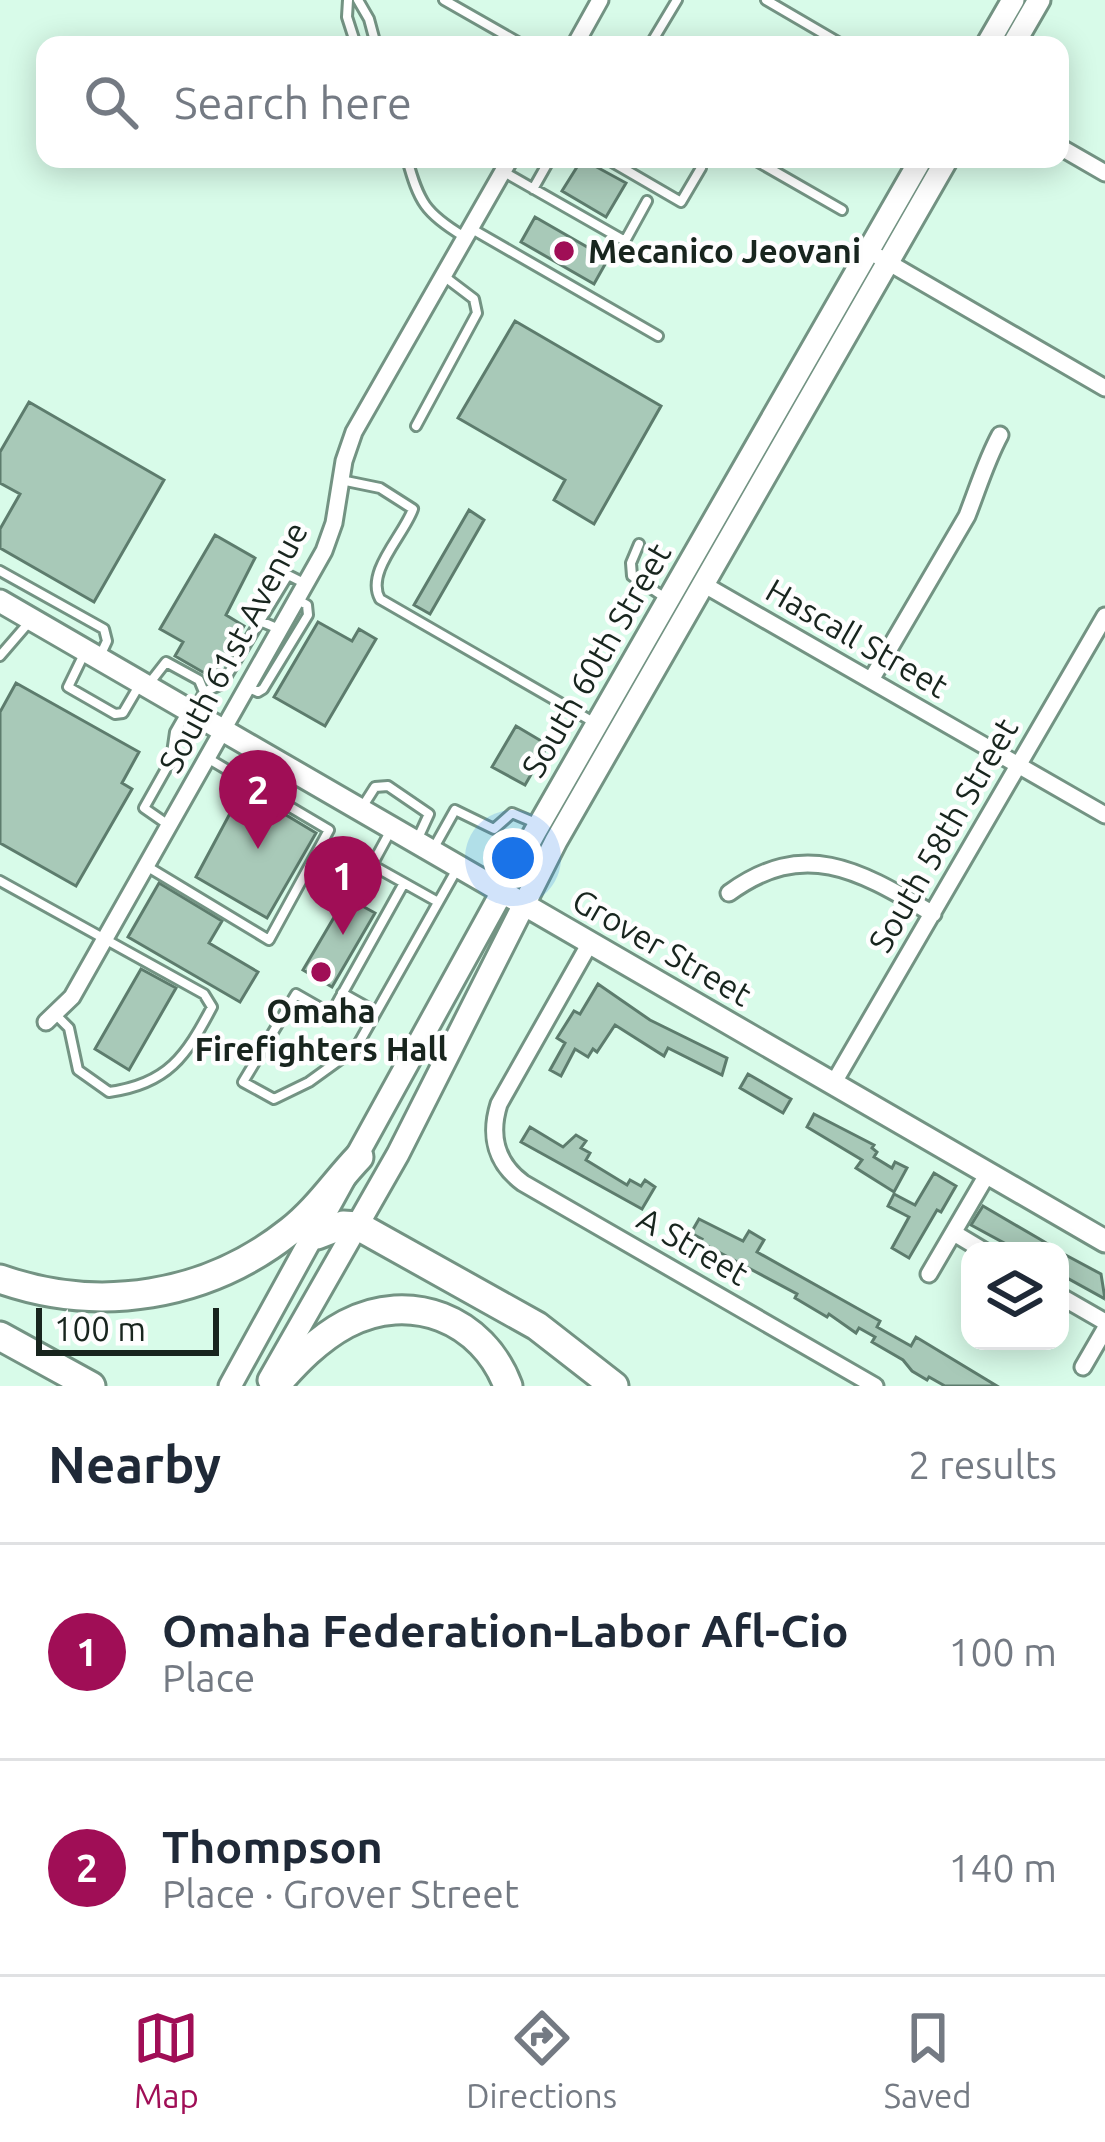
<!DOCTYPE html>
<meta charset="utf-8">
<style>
:root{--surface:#fff;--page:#f6f6f7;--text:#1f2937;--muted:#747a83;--line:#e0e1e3;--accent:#a00e56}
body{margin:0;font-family:Ubuntu,sans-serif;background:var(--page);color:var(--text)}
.controls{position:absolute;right:36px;bottom:36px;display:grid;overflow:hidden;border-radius:24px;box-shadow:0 6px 30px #0003}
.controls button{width:108px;height:108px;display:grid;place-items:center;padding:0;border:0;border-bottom:3px solid var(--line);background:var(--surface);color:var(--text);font:60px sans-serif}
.scale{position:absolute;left:36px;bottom:30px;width:183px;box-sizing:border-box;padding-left:12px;border:6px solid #18251e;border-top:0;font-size:33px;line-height:42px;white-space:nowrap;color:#18251e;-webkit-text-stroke:9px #fefefe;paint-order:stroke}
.you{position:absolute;left:513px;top:858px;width:42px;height:42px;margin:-30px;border:9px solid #fff;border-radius:50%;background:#1a73e8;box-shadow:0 0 0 18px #1a73e833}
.badge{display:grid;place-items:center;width:78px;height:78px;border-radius:50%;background:var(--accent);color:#fff;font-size:39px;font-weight:700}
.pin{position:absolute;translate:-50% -99px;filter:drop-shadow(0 3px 6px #0008)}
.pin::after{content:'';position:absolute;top:63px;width:42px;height:36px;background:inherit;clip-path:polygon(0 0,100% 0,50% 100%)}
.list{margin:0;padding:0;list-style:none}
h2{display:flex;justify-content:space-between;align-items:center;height:156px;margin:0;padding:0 48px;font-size:51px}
h2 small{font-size:39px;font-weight:400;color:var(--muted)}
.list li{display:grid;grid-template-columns:78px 1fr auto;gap:36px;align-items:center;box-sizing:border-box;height:216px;padding:0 48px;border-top:3px solid var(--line)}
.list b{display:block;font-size:45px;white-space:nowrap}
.list p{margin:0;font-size:39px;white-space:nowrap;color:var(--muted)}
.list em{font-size:39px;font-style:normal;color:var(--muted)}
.icon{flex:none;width:66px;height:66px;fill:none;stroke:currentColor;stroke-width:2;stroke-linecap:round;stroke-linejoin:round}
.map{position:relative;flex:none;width:1105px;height:1386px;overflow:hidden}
.search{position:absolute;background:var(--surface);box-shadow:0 6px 30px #0003;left:36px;right:36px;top:36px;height:132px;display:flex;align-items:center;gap:30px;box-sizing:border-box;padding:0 42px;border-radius:24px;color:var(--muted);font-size:45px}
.sheet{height:588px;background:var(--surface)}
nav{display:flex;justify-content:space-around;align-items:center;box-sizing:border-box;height:168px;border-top:3px solid var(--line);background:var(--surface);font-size:33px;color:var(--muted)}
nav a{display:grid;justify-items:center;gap:6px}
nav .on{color:var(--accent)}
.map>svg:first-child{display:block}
.building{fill:#a8c9b8;stroke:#5d7c6d;stroke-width:3}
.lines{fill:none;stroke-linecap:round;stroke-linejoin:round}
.service-casing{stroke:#739383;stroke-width:14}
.minor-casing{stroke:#739383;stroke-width:21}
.secondary-casing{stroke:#739383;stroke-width:27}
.motorway-casing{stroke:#739383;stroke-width:33}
.service{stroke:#fff;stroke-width:8}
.minor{stroke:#fff;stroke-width:15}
.secondary{stroke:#fff;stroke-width:21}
.motorway{stroke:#fff;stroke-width:27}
.poi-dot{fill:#a00e56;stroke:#fefefe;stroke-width:4.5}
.labels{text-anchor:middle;stroke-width:9;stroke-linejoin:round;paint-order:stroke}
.poi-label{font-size:33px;font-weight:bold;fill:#18251e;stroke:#fefefe;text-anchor:start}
.street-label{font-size:33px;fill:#18251e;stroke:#fefefe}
</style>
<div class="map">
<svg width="1105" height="1386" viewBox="0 0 1105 1386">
<rect width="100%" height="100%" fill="#d8fbe9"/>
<!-- building -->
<path class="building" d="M582,159l44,24 -20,34 -44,-26z
M535,217l73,42 -14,25 -73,-42z
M515,321l146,85 -67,118 -40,-24 11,-20 -107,-62z
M29,402l135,78 -70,122 -94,-54v-19l20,-35 -20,-11v-31z
M469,510l15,10 -54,94 -16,-9z
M215,535l40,23 -29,57 18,11 -31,52 -38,-22 8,-14 -23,-13z
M318,622l34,19 7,-12 17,10 -51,87 -51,-29z
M16,683l123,69 -17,31 10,6 -56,97 -76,-43v-131z
M516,726l32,19 -23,40 -33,-18z
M243,789l73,44 -49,85 -71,-41z
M159,883l63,38 -13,22 49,29 -18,30 -112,-65z
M346,897l29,16 -43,74 -29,-17z
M141,969l35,19 -47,82 -34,-21z
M598,984l52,36 77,38 -5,17 -54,-27 -4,8 -49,-31 -18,27 -4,-3 -5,8 -13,-8 -14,27 -11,-6 15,-27 -8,-5 17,-27 6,3z
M748,1074l43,25 -8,14 -43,-25z
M814,1114l60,31 -2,3 5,4 -3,5 18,11 3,-6 12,6 -13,24 -38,-24 6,-8 -55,-33z
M530,1127l33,20 13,-12 10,6 -5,7 9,5 -4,7 41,25 3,-5 11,6 4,-6 10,7 -13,22 -121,-67z
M934,1173l22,13 -15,26 -4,-2 -28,48 -17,-10 17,-31 -21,-11 6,-12 21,11z
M983,1206l60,35 16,10h-40l-48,-26z
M699,1219l44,22 6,-10 15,9 -7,12 123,69 -3,6 34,19 5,-9 81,49h-52l-16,-9 -2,3 -15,-9 -9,-11 -31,-18 3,-5 -16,-9 -3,5 -27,-19 -2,3 -32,-19 2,-4 -97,-52 2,-3 -11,-6z
M1060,1252l41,22 4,25 -45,-25z"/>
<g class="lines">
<defs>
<path id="service" d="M348,0l-1,17 9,28
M358,0l11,19 7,26
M444,0l79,45
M766,0l77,45
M650,45l27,-45
M407,159c12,43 18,54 56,77
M607,159l74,43 20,-34
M753,159l89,51
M504,172l121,69 22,-40
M533,189l17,-30
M472,229l186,107
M416,426l61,-113 -3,-14 -29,-22
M341,480l39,8 33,21c-9,26 -48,63 -33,90l215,124
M639,544l-8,19 1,13 35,23
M0,571l104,58 3,12 -7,15
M260,621l28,-46 18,9
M85,652l-17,35 47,27 8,-1 17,-29
M0,656l31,-36
M148,685l18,-23 33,18 5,12 -11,21
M249,688l9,4 5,-3 45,-74 -1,-10 -9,-5
M204,692l18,-8 38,-63 19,8
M361,809l14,-22 13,-1 41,28 -11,24
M167,824l-23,-16 27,-48 4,-28 12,-21
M391,830l-19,35 66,37
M432,851l23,-41 39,19 18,-16 26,11
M148,867l121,73 60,-110 -120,-71
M0,881l204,113 8,13c-26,49 -44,77 -103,85l-31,-22 -9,-42 -13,-13
M404,883l-73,131 -35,-20 -53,88 31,17 35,-17 47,-34 101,-179
M342,993l34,19"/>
<path id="minor" d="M575,45l25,-45
M1060,147l45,26
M879,257l226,131
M703,584l402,231
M871,680l96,-164c11,-28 19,-55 33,-81
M729,893c77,-56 132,-21 204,21
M590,943l-91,161c-10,32 -3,59 24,79l352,203
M46,1022l26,-25 252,-446 10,-28 10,-62 10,-29 156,-273
M833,1084l272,-468
M954,1233l30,18
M929,1274l59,-101
M1060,1296l45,26
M1083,1367l22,-38"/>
<path id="secondary" d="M987,45l26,-45
M1013,45l26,-45
M0,601l1105,640
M269,1380l129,-226 158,-313 391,-682
M230,1386l305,-554 386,-673"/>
<path id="motorway" d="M317,1235l26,-10 15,1 179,100 77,60
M0,1279c99,35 207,18 290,-48 27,-21 46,-50 69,-74
M0,1336l91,50
M275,1386c21,-24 43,-47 71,-62 64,-34 137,-5 162,62"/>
</defs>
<!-- service casing -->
<use href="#service" class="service-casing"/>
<!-- minor casing -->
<use href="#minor" class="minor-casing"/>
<!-- secondary casing -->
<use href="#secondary" class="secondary-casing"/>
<!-- motorway casing -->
<use href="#motorway" class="motorway-casing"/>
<!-- service -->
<use href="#service" class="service"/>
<!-- minor -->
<use href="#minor" class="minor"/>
<!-- secondary -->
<use href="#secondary" class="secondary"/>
<!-- motorway -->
<use href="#motorway" class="motorway"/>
</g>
<!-- markers -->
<g class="poi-dot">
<circle cx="564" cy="251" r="12"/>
<circle cx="321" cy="972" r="12"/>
</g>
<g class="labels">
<!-- poi labels -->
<g class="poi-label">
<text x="588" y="263">Mecanico Jeovani</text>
<text x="321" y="1023" text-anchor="middle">Omaha<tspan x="321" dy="38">Firefighters Hall</tspan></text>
</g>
<!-- street labels -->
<g class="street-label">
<text transform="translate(857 638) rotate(30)" y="12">Hascall Street</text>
<text transform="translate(233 647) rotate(-62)" y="12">South 61st Avenue</text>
<text transform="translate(596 660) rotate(-60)" y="12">South 60th Street</text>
<text transform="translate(943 835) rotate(-60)" y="12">South 58th Street</text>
<text transform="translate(662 947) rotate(30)" y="12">Grover Street</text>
<text transform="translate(693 1246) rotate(30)" y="12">A Street</text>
</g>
</g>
</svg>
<div class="controls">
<button><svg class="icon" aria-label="layers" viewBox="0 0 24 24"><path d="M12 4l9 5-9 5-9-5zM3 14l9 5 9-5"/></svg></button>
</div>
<div class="scale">100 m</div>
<div class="you"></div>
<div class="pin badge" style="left:343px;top:935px">1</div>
<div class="pin badge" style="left:258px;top:849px">2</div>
<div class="search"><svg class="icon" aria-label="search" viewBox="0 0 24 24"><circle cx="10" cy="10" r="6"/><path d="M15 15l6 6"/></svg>Search here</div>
</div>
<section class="sheet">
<h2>Nearby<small>2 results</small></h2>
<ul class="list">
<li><span class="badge">1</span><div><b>Omaha Federation-Labor Afl-Cio</b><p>Place</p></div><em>100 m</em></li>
<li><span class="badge">2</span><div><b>Thompson</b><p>Place · Grover Street</p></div><em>140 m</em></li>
</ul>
</section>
<nav>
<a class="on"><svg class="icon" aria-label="map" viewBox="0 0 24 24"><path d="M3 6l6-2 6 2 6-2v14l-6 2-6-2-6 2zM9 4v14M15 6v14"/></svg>Map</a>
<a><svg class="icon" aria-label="directions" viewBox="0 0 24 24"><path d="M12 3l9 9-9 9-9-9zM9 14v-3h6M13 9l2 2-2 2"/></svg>Directions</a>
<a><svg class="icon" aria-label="saved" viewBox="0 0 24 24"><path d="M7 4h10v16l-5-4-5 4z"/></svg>Saved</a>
</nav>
